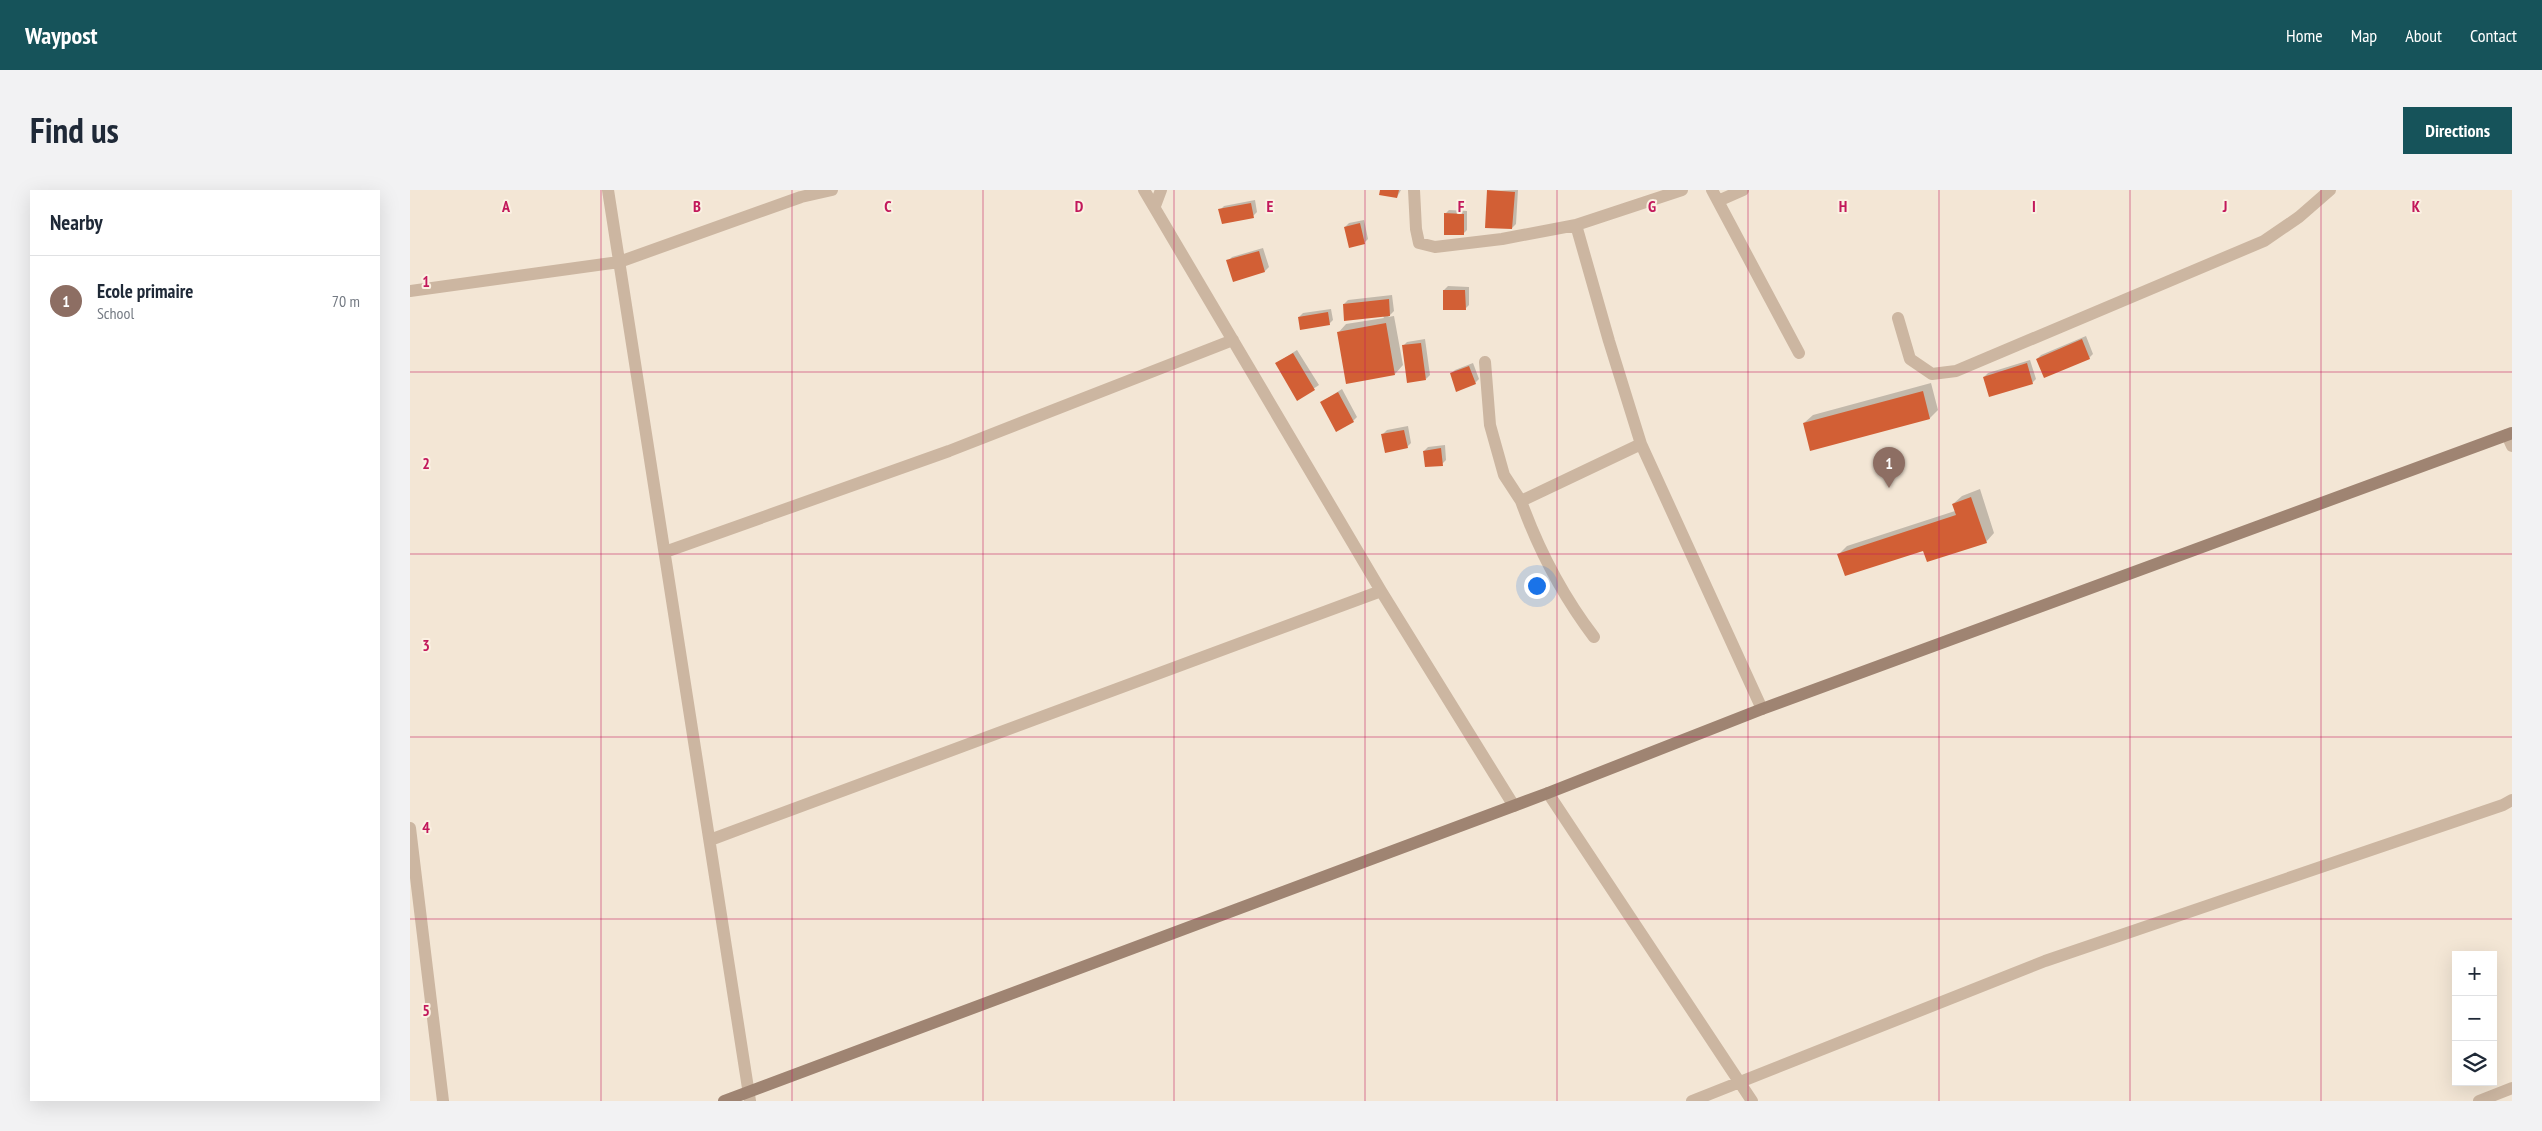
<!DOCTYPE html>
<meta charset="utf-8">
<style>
:root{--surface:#fff;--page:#f2f2f3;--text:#1f2937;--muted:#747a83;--line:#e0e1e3;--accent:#16535a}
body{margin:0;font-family:"PT Sans Narrow",sans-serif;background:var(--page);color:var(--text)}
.controls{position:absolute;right:15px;bottom:15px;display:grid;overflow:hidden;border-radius:0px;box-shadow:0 5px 20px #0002}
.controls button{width:45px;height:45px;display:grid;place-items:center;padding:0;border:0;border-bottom:1px solid var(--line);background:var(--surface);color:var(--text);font:25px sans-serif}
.you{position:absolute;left:1126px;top:395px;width:18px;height:18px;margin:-12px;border:4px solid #fff;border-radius:50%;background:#1a73e8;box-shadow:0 0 0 8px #1a73e833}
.badge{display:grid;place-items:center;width:32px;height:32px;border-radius:50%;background:var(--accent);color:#fff;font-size:16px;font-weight:700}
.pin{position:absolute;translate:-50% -41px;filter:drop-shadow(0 1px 2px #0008)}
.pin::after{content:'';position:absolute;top:26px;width:18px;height:15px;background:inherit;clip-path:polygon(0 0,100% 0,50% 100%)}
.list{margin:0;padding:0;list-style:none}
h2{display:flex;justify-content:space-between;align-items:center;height:65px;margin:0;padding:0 20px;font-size:21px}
h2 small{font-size:16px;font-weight:400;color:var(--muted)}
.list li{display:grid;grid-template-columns:32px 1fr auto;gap:15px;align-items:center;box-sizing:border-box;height:90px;padding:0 20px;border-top:1px solid var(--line)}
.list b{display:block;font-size:19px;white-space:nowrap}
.list p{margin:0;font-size:16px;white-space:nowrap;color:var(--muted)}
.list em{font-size:16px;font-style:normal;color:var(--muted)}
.icon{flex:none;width:28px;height:28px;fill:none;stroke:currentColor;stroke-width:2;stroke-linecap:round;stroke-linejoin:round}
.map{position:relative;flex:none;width:2102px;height:911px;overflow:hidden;border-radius:0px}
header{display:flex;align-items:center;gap:30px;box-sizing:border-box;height:70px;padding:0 25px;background:var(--accent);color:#fff}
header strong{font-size:24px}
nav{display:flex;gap:28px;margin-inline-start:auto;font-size:18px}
.intro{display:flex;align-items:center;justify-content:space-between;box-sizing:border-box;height:120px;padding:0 30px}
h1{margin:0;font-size:35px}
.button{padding:12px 22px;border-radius:0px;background:var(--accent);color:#fff;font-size:18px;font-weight:700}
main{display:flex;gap:30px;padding:0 30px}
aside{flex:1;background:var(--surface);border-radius:0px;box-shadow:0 5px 20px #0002}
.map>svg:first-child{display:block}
.shadow{fill:#0003}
.building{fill:#d25f35}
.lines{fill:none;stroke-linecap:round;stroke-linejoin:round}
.street{stroke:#ccb6a1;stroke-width:12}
.secondary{stroke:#9f8472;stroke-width:12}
.grid{fill:none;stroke:#c2185b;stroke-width:1;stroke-opacity:0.55}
.grid-label{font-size:16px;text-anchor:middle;font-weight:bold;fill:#c2185b;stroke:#fbf0e2;stroke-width:4;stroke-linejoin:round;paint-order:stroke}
</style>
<header>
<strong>Waypost</strong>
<nav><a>Home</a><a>Map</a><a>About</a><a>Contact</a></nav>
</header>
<div class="intro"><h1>Find us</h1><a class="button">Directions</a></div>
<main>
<aside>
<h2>Nearby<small></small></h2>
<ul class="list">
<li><span class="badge" style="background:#8d6e63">1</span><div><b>Ecole primaire</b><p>School</p></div><em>70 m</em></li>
</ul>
</aside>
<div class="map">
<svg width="2102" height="911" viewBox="0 0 2102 911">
<rect width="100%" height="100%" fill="#f3e6d5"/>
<!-- shadow -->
<path class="shadow" d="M971,0h20l-4,7z
M1108,0l-2,34 -4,4 -23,-37z
M845,10l2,12 -4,4 -33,-6 4,-4z
M1039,20l18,1v19l-4,4 -18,-20z
M954,30l4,19 -4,4 -19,-16 4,-4z
M853,58l6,19 -4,4 -31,9 -6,-19 4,-4z
M1038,96l21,1v18l-4,4 -21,-19z
M982,105l2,16 -6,6 6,-1 9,49 -8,9 -57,-41 8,-9 38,-6 -1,-2 -39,-12 4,-4z
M921,119l2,11 -4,4 -30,-7 4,-4z
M1676,146l7,18 -4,4 -52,1 4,-4z
M1015,149l5,36 -4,4 -23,-33 4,-4z
M887,160l22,35 -21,14 -21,-36z
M1620,170l6,19 -4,4 -48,-6 4,-4z
M1063,173l6,16 -4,4 -24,-9 4,-4z
M1521,193l7,27 -8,8 -126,5 9,-8z
M932,199l15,28 -4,4 -31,-19z
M998,236l3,17 -4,4 -24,-13 4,-4z
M1035,255l1,15 -4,4 -18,-13 4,-4z
M1570,299l14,44 -8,9 -62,7 -85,5 8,-8 108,-35 -2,-7 9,-8z"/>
<!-- building -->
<path class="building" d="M970,0h19l-2,8 -18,-3z
M1077,0l28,2 -3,37 -27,-1z
M841,13l3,15 -32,6 -4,-15z
M1034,23l20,1v21h-20z
M950,33l5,21 -16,4 -5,-21z
M849,61l6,21 -32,10 -7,-22z
M1033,100h22l1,20h-23z
M979,109l1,17 -46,5 -1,-17z
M918,122l2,13 -30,5 -2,-13z
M976,133l9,52 -49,9 -9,-52z
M1672,149l8,20 -46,19 -8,-19z
M1011,153l5,37 -19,3 -5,-38z
M883,163l22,37 -18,11 -22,-38z
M1617,173l6,21 -44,13 -6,-20z
M1059,176l7,18 -20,8 -6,-19z
M1513,201l7,28 -120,32 -7,-28z
M928,202l16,30 -18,10 -16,-30z
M994,240l4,18 -23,5 -4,-19z
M1031,258l2,18 -18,1 -2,-16z
M1561,307l16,46 -60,19 -4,-11 -78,25 -8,-22 119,-39 -4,-11z"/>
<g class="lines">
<!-- street -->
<path class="street" d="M198,0l142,911
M734,0l237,401 133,215
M1004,0l2,39 3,14 16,4 67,-8 74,-14 106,-35
M1302,0l87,163
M1308,11l25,-11
M745,16l6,-16
M1166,35l33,116 32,103 121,265
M0,101l209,-29 182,-65 31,-7
M1488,128l12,41 22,15 24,-3 308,-130 35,-24 31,-27
M1075,172l5,63 14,50 17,26 120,-57
M2097,245l5,11
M1111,311c18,50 41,94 73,136
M255,362l284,-101 284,-111
M1138,603l204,308
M0,638l33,273
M300,650l671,-249
M1282,911l353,-140 458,-156 9,-5
M2069,911l33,-13"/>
<!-- secondary -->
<path class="secondary" d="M314,911l824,-308 214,-84 750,-276"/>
</g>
<!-- grid -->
<path class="grid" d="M191,0v911M382,0v911M573,0v911M764,0v911M955,0v911M1147,0v911M1338,0v911M1529,0v911M1720,0v911M1911,0v911M0,182h2102M0,364h2102M0,547h2102M0,729h2102"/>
<g class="grid-label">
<text x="96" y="22">A</text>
<text x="287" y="22">B</text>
<text x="478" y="22">C</text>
<text x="669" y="22">D</text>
<text x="860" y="22">E</text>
<text x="1051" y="22">F</text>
<text x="1242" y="22">G</text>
<text x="1433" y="22">H</text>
<text x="1624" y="22">I</text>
<text x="1815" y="22">J</text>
<text x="2006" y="22">K</text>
<text x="16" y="97">1</text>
<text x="16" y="279">2</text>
<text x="16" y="461">3</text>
<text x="16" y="643">4</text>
<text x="16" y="826">5</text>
</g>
</svg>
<div class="controls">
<button>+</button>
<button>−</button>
<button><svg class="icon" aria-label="layers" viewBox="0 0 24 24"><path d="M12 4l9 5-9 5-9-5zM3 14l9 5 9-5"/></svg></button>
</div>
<div class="you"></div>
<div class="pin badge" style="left:1479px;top:298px;background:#8d6e63">1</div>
</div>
</main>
